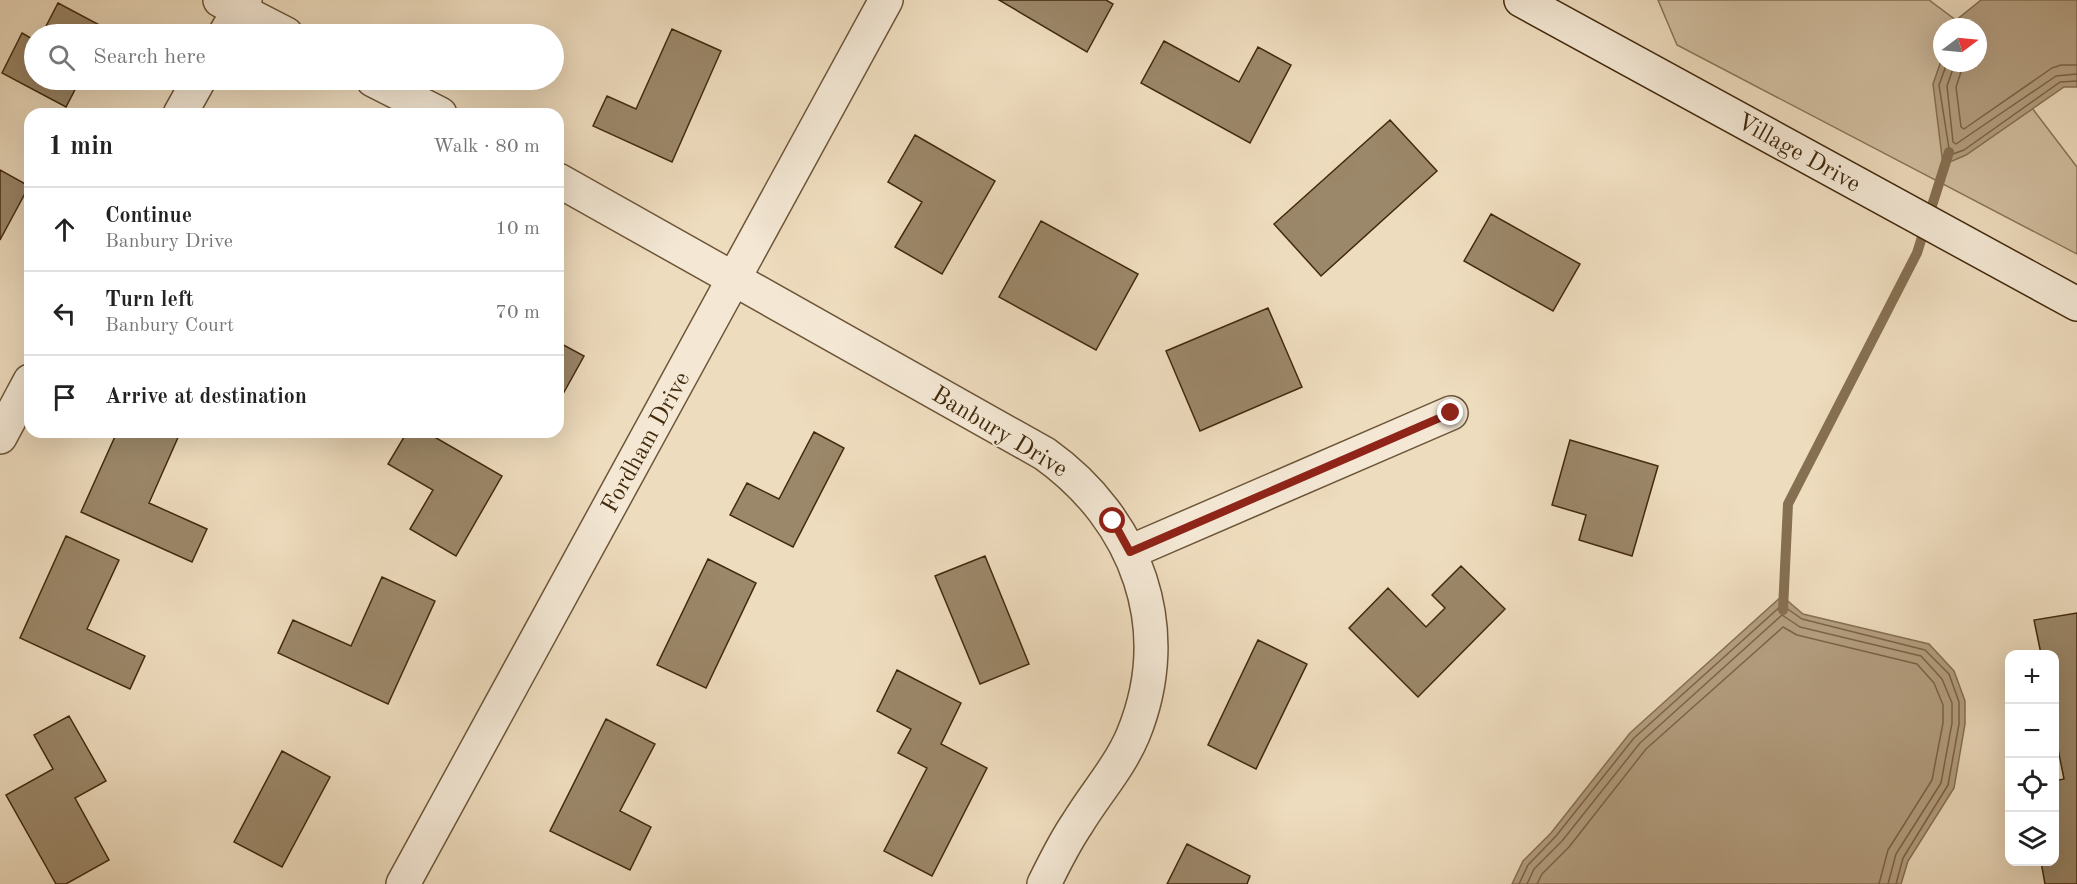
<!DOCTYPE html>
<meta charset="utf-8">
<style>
:root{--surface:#fff;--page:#f2f2f2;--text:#222;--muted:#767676;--line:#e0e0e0}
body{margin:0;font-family:"Old Standard TT",serif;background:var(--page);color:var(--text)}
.controls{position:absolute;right:18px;bottom:18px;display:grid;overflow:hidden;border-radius:12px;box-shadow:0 6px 24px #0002}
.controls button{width:54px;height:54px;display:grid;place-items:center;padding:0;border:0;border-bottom:2px solid var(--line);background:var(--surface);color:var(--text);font:30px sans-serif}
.compass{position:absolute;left:1933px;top:18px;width:54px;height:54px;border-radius:50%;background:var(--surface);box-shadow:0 6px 24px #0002;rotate:74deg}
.stop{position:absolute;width:18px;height:18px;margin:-14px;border:4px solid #8f2418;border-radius:50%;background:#fff}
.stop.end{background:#8f2418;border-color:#fff;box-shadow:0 2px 6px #0008}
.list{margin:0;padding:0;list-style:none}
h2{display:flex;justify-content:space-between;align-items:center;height:78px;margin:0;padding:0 24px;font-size:26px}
h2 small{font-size:20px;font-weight:400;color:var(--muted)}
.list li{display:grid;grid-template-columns:39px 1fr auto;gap:18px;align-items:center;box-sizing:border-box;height:84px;padding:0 24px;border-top:2px solid var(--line)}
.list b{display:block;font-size:22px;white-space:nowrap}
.list p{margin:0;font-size:20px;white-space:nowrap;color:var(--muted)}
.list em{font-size:20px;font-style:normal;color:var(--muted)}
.icon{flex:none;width:33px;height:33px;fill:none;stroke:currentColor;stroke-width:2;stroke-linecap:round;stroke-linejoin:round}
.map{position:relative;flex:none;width:2077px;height:884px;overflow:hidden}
.search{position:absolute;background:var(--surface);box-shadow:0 6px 24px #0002;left:24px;top:24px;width:540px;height:66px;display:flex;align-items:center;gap:15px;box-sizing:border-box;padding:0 21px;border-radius:33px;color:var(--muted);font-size:22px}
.panel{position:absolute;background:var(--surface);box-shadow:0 6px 24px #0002;left:24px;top:108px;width:540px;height:330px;border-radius:18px}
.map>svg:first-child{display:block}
.green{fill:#d1bea0;stroke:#8a7456;stroke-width:1.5}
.water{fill:#b49f81;stroke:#867052;stroke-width:1.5}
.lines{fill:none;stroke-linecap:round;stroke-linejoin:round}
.shore{stroke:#7b6446;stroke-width:1.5}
.stream{stroke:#867052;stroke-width:10}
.building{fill:#9b8769;stroke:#422a0c;stroke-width:1.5}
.street-casing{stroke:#6d5638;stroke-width:36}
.secondary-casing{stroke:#422a0c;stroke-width:36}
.street{stroke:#f4e8d5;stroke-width:33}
.secondary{stroke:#f4e8d5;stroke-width:33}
.route{stroke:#8f2418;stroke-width:8}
.labels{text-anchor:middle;stroke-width:4.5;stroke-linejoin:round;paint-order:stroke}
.street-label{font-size:24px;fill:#422a0c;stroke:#f4e8d5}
</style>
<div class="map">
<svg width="2077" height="884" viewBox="0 0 2077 884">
<rect width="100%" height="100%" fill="#eedcbe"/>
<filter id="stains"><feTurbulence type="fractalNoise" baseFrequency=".00333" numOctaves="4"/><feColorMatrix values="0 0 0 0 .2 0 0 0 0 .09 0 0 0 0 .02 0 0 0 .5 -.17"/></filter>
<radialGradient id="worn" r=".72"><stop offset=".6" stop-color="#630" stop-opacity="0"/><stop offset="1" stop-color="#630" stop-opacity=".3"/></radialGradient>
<!-- green -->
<path class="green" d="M1658,0h271l36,27h-23v36h36v-26l99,130v87l-400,-209z"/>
<!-- water -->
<path class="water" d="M1981,0h96v87h-13l-98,68 -23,10 -10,-81 9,-26v5h36v-36h-25l2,-6z
M1782,596l21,18 126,30 25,27 11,30v23l-11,64 -46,73 -7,23h-389l11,-23 28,-28 79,-100z"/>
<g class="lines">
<!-- shore -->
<path class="shore" d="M1947,63l-8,22 11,70 14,-5 96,-68 17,-1
M1955,63l-8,23 6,56 3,2 100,-68 21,-2
M1964,63l-8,24 5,40 3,2 88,-61 9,-3h16
M1519,884l9,-19 28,-29 78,-98 148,-133 20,14 123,31 24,24 10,28v22l-11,61 -45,73 -7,26
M1527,884l7,-15 28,-28 78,-98 142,-128 18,12 121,29 21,23 10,24v20l-11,60 -45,71 -8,30
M1537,884l5,-10 27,-27 77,-98 137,-122 14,8 120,29 17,19 9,22v18l-11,57 -44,70 -9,34"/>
<!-- stream -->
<path class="stream" d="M1783,610l5,-106 129,-251 32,-101"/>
</g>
<!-- building -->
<path class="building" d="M999,0h107l7,4 -26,48z
M58,3l49,26 -3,5h-62z
M672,29l49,22 -49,111 -79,-36 14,-30 29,13z
M22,33l12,7v40h46l-14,27 -64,-34z
M1164,41l75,41 19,-35 33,18 -41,78 -109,-60z
M1390,120l47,51 -116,105 -47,-52z
M915,135l80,46 -53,93 -47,-27 27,-45 -34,-20z
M0,170l29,16 -29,54z
M1491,214l89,50 -27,47 -89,-50z
M1041,221l97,53 -42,76 -97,-53z
M1268,308l34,79 -102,44 -34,-80z
M558,342l26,14 -26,47z
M117,432l63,1 -31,70 58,26 -15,33 -111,-50z
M407,432h19l76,44 -46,80 -46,-27 23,-39 -45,-26z
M814,432l30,16 -51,99 -63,-32 17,-32 32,16z
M1570,440l88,26 -26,90 -53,-16 7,-25 -34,-10z
M66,536l53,24 -32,69 58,27 -15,33 -110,-51z
M985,556l44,108 -49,20 -45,-108z
M708,559l48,24 -50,105 -49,-23z
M1461,566l44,43 -87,88 -69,-69 39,-40 38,39 19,-19 -13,-13z
M382,577l53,24 -47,103 -110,-51 15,-33 58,26z
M2077,613v271h-32l-4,-22h13v-81l10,-2 -10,-50v-75h-13l-7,-34z
M1258,640l49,24 -51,105 -48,-24z
M897,670l64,33 -20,41 46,24 -55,108 -48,-25 43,-83 -29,-15 13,-24 -34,-18z
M69,716l37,65 -31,17 34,62 -43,24h-10l-50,-89 47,-26 -19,-34z
M606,719l49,25 -35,67 31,16 -21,43 -80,-39z
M282,751l48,26 -48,90 -48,-25z
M1187,844l63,32 -3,8h-80z"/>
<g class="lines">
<defs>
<path id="street" d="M220,0l66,34
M225,34l20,-34
M373,80l67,34
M180,114l19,-34
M558,180l487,274c92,66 132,174 88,281 -14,33 -38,59 -56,89 -13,19 -23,40 -33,60
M0,437l30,-56
M1130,552l321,-139
M403,884l483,-884"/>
<path id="secondary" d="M1521,0l556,304"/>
</defs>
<!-- street casing -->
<use href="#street" class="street-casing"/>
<!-- secondary casing -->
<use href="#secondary" class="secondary-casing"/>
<!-- street -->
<use href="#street" class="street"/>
<!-- secondary -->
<use href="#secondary" class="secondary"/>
</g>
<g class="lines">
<!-- route -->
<path class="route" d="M1113,521l17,31 321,-139"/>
</g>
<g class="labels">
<!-- street labels -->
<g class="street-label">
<text transform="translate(1799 152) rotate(29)" y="8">Village Drive</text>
<text transform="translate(1000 431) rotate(31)" y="8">Banbury Drive</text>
<text transform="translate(645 442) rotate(-61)" y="8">Fordham Drive</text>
</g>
</g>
<rect width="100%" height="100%" filter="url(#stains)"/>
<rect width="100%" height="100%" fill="url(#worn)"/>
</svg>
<div class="controls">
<button>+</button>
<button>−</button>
<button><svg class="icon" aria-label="locate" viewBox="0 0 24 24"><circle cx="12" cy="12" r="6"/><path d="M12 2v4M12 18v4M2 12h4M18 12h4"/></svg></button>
<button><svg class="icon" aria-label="layers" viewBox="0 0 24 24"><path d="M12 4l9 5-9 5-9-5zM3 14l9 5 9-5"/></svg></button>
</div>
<svg class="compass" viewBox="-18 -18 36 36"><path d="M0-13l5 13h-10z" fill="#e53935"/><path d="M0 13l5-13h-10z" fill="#767676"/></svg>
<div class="stop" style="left:1113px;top:521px"></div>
<div class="stop end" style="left:1451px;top:413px"></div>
<div class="search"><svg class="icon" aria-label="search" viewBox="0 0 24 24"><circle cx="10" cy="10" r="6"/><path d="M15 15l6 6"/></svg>Search here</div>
<section class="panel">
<h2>1 min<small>Walk · 80 m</small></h2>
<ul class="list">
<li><svg class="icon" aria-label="ahead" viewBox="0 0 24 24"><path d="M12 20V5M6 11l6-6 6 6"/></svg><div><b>Continue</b><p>Banbury Drive</p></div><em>10 m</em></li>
<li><svg class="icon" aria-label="left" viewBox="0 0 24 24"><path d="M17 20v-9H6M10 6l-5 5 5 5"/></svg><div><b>Turn left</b><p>Banbury Court</p></div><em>70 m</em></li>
<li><svg class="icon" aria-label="arrive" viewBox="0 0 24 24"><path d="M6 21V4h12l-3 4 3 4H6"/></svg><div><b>Arrive at destination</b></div></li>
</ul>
</section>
</div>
